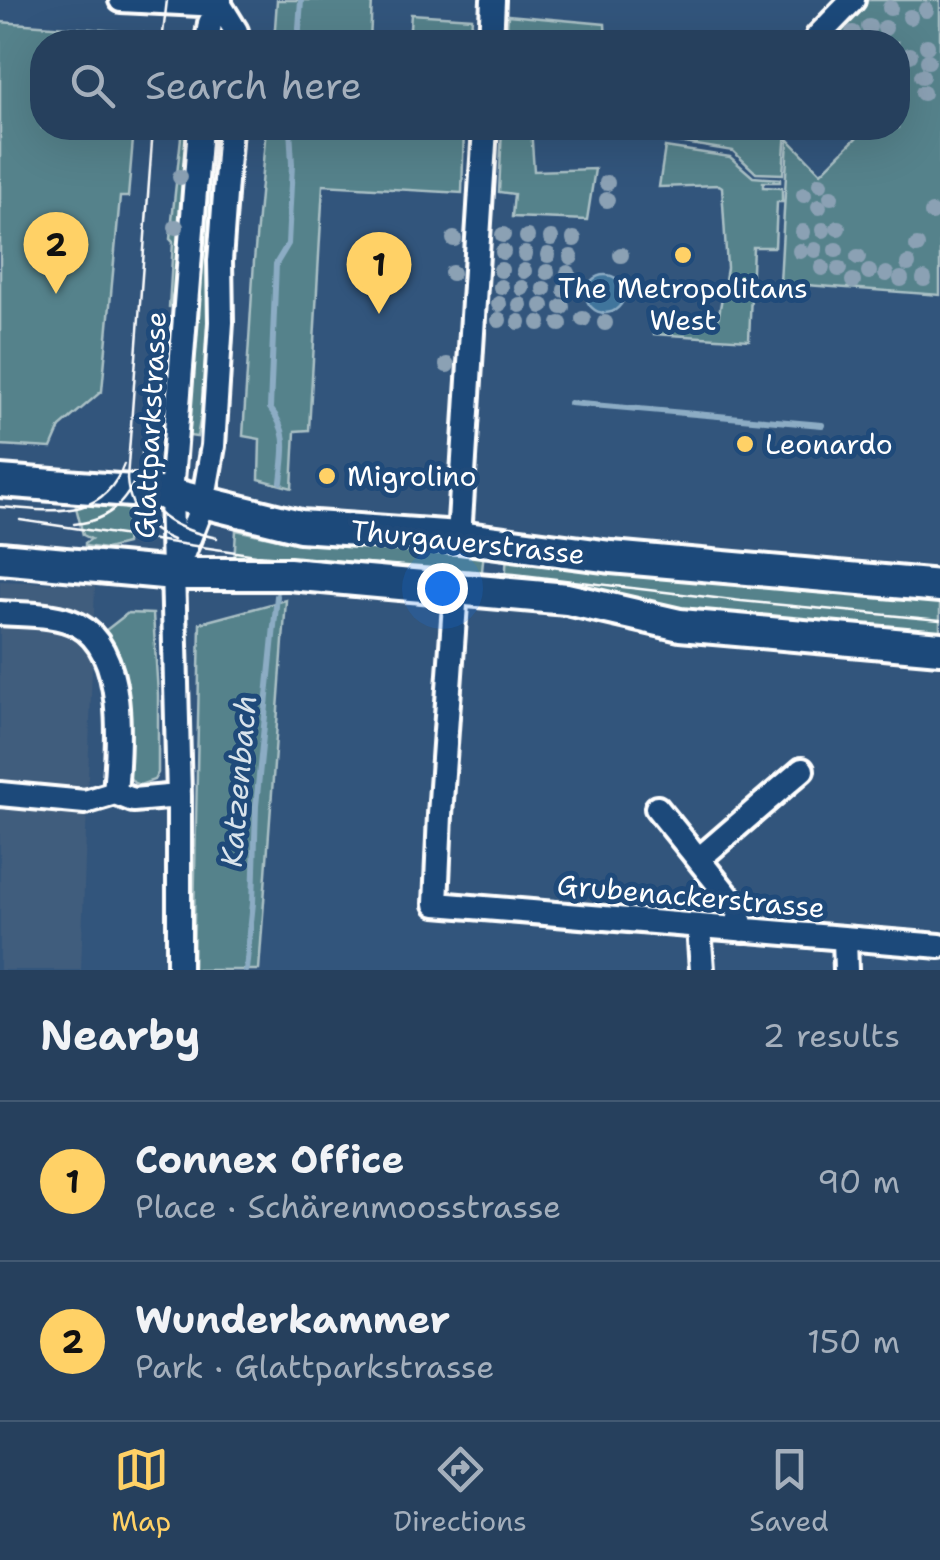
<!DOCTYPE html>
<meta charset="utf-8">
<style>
:root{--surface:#26405d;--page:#324b66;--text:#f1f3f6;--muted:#a4afbc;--line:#425972;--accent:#ffd166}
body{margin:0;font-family:"Shantell Sans",sans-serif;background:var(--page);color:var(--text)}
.you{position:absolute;left:442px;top:588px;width:35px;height:35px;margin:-25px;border:8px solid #fff;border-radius:50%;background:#1a73e8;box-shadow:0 0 0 15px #1a73e833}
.badge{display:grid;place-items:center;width:65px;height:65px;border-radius:50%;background:var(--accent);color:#111;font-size:32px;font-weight:700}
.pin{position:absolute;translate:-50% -82px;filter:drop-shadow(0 2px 5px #0008)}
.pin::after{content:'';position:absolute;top:52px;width:35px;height:30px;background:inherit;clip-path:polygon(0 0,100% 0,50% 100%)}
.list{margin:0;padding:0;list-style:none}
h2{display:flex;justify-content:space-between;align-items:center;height:130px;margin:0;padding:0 40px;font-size:42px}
h2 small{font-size:32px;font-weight:400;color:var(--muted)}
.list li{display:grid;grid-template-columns:65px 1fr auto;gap:30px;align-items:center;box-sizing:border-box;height:160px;padding:0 40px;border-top:2px solid var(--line)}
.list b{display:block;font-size:38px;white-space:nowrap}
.list p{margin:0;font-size:32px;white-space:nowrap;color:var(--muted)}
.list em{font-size:32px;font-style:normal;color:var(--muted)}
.icon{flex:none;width:55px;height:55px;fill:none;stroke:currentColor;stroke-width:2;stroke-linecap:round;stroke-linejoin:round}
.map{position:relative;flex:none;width:940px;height:970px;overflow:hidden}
.search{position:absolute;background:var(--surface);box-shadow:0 10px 40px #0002;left:30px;right:30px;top:30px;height:110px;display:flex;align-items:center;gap:25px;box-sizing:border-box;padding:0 35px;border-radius:40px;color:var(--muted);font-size:38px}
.sheet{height:450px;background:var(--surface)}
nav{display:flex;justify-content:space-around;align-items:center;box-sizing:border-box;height:140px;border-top:2px solid var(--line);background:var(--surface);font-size:28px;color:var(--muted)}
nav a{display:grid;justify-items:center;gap:5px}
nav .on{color:var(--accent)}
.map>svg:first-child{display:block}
.built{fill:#405d7d}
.green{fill:#55828b;stroke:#aac0c5;stroke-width:2.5}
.water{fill:#40759c;stroke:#8cacc4;stroke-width:2.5}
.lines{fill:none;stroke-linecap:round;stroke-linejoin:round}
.stream{stroke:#8cacc4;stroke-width:6}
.minor-casing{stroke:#fff;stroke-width:30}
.major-casing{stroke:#fff;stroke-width:38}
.minor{stroke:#1f4a7a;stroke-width:22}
.major{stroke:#1f4a7a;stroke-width:30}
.tram{stroke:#fff;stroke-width:2.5}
.tree{fill:#8ba1b4}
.poi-dot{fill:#ffd166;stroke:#1f4a7a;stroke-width:4}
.labels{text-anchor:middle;stroke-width:10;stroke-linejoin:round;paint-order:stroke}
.poi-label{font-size:28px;fill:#fff;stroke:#1f4a7a;text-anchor:start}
.street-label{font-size:28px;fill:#fff;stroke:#1f4a7a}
.water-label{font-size:30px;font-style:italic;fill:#d9e3eb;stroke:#1f4a7a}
</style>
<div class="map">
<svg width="940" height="970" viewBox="0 0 940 970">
<rect width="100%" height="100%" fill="#32557c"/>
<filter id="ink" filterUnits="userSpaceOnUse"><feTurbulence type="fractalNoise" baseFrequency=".01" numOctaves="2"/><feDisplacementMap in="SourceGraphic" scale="20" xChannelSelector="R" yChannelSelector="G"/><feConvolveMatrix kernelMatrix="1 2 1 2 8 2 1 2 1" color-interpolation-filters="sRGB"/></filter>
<g filter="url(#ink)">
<!-- built -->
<path class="built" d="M0,581l95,4 -14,385h-81z"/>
<!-- green -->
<path class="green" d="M277,0h95l-2,42h-96z
M863,0h77v295l-160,-12 8,-144 33,34 45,-45h32v-86h-63l-7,-7z
M411,14l61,4 -2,24h-61z
M508,15l97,9 1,18h-100z
M0,22l143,11 -1,9h-100v86h92l-6,69h-8l-18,194 -42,36 -9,21 -51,-3z
M182,128h10l-13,143 -10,37 4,-66 -3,-3z
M207,128h10l-10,135 6,30 -6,90 -10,54 -8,-1z
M266,128h198l-2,65 -139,-8 -14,245 -14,1 -3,57 -33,-9 1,-40 -17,-3 11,-175z
M502,128h29l3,43 61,-2 -8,51 -75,-3 2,-23 -15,-2z
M668,128h118l-3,46 -27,-1 -23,-22 -67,-11z
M665,147l65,10 23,20 27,2v3h-17v5l19,1v14h-5l-2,45h-22l-4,93 -95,-6 -1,-17 64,9 10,-58 -5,-81 -3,-2 -60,2z
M79,500l36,3 13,7 -2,34 -20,5 -21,-3v-3l6,-4 -8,-4 -8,-32z
M236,530l56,12 48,4 48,-4 96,8 -3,32 -247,-18z
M507,553l433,44v41l-206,-17 -229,-37z
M286,600l-27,370h-66l7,-347z
M128,613l25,1 5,81v78l-4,7 -14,5 -6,-2 -8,-10 -25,-139z"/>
<!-- water -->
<path class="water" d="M586 294a19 19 0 1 1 38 0a19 19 0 1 1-38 0Z"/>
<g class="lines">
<!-- stream -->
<path class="stream" d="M298,42l3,-42
M570,403l252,22
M281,482c3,-30 9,-49 -11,-74l6,-144 12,-20 4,-80 -2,-36
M246,970l7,-67 3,-97 21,-210"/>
<defs>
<path id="minor" d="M121,0l99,5
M220,5l16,26 -1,11
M207,42l3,-19 10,-18v-5
M491,42l2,-42
M824,42l-6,-6 35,-36
M459,537l26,-409
M178,566l25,-63 10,-57 8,-124 -1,-61 10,-133
M456,590l-16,225 -4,89 504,42
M0,613c24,2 56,0 78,12 49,26 41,122 37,168
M0,794l85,8 30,-9 18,7 46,-4
M657,808l79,98 7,24
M699,859l103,-89
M699,927l3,43
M845,939l1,31
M179,970v-174l-8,-302 29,-366"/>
<path id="major" d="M0,481l171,13 129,32 159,11 152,20 329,29
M0,558l174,16h115l278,25 113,26 260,23"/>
</defs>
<!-- minor casing -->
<use href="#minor" class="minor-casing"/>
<!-- major casing -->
<use href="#major" class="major-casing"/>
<!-- minor -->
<use href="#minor" class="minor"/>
<!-- major -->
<use href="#major" class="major"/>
<!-- tram -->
<path class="tram" d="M162,42l5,-42
M153,128l-26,351c2,30 18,50 46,61
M142,453c-3,57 23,74 75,85
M0,507c50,3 102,16 124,-43
M20,520l236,35 258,19 227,27 199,19
M74,524c28,-2 47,-15 59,-40"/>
</g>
<!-- trees -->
<g class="tree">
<circle cx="890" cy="8" r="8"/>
<circle cx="926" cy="10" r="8"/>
<circle cx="910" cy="17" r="8"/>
<circle cx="869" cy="27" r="8"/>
<circle cx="885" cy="28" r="8"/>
<circle cx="853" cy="33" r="8"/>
<circle cx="927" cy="46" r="8"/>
<circle cx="910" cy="55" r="8"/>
<circle cx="928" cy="61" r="8"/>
<circle cx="922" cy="76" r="8"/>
<circle cx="923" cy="93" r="8"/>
<circle cx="180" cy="177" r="8"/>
<circle cx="607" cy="183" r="8"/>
<circle cx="820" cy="184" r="8"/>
<circle cx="804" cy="195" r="8"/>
<circle cx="831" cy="197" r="8"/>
<circle cx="607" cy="200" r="8"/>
<circle cx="819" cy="207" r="8"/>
<circle cx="932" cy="213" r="8"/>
<circle cx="176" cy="227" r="8"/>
<circle cx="838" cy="228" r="8"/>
<circle cx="823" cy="230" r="8"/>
<circle cx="803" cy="232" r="8"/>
<circle cx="503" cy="235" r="8"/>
<circle cx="527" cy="237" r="8"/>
<circle cx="551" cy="238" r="8"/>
<circle cx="454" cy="239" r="8"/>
<circle cx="574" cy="239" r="8"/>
<circle cx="917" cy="246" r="8"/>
<circle cx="815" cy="250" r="8"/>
<circle cx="836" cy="250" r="8"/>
<circle cx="800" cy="251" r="8"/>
<circle cx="503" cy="252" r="8"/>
<circle cx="525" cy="254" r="8"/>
<circle cx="548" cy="255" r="8"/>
<circle cx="621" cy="255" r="8"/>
<circle cx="571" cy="257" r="8"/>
<circle cx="858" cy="257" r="8"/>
<circle cx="908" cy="264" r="8"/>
<circle cx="822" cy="268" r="8"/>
<circle cx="839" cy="269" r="8"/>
<circle cx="501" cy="270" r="8"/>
<circle cx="524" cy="271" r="8"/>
<circle cx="547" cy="272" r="8"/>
<circle cx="869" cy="272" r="8"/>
<circle cx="452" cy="273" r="8"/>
<circle cx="568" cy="273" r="8"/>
<circle cx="886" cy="274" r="8"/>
<circle cx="901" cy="279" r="8"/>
<circle cx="924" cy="279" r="8"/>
<circle cx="853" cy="281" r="8"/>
<circle cx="501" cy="287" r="8"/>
<circle cx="522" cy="288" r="8"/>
<circle cx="544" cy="289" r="8"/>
<circle cx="565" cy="290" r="8"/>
<circle cx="499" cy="304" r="8"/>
<circle cx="520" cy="305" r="8"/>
<circle cx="542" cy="306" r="8"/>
<circle cx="562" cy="307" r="8"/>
<circle cx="583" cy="319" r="8"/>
<circle cx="499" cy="320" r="8"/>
<circle cx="519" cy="322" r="8"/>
<circle cx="539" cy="323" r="8"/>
<circle cx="605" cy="323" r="8"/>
<circle cx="560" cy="324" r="8"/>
<circle cx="447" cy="365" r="8"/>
</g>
</g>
<!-- markers -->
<g class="poi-dot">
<circle cx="683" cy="255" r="10"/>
<circle cx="745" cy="444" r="10"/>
<circle cx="327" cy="476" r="10"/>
</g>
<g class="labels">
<!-- poi labels -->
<g class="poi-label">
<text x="683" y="298" text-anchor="middle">The Metropolitans<tspan x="683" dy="32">West</tspan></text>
<text x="765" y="454">Leonardo</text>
<text x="347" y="486">Migrolino</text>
</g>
<!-- street labels -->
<g class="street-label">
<text transform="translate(150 425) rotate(-87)" y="10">Glattparkstrasse</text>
<text transform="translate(468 542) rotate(6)" y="10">Thurgauerstrasse</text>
<text transform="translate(691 896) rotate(5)" y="10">Grubenackerstrasse</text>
</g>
<!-- water labels -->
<g class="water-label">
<text transform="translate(239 781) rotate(-85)" y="10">Katzenbach</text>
</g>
</g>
</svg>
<div class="you"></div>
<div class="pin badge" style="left:379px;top:314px">1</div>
<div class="pin badge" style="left:56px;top:294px">2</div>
<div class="search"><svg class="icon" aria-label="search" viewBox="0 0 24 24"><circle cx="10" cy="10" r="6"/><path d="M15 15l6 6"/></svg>Search here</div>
</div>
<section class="sheet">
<h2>Nearby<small>2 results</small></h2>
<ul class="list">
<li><span class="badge">1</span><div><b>Connex Office</b><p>Place · Schärenmoosstrasse</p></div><em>90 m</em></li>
<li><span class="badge">2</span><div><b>Wunderkammer</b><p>Park · Glattparkstrasse</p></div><em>150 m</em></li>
</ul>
</section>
<nav>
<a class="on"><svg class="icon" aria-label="map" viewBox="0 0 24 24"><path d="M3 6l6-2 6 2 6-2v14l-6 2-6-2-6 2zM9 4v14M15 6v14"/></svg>Map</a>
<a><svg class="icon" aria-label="directions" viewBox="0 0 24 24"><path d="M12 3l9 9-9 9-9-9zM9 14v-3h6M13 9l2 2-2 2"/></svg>Directions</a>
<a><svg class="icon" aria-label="saved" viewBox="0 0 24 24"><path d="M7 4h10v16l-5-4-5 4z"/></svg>Saved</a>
</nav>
